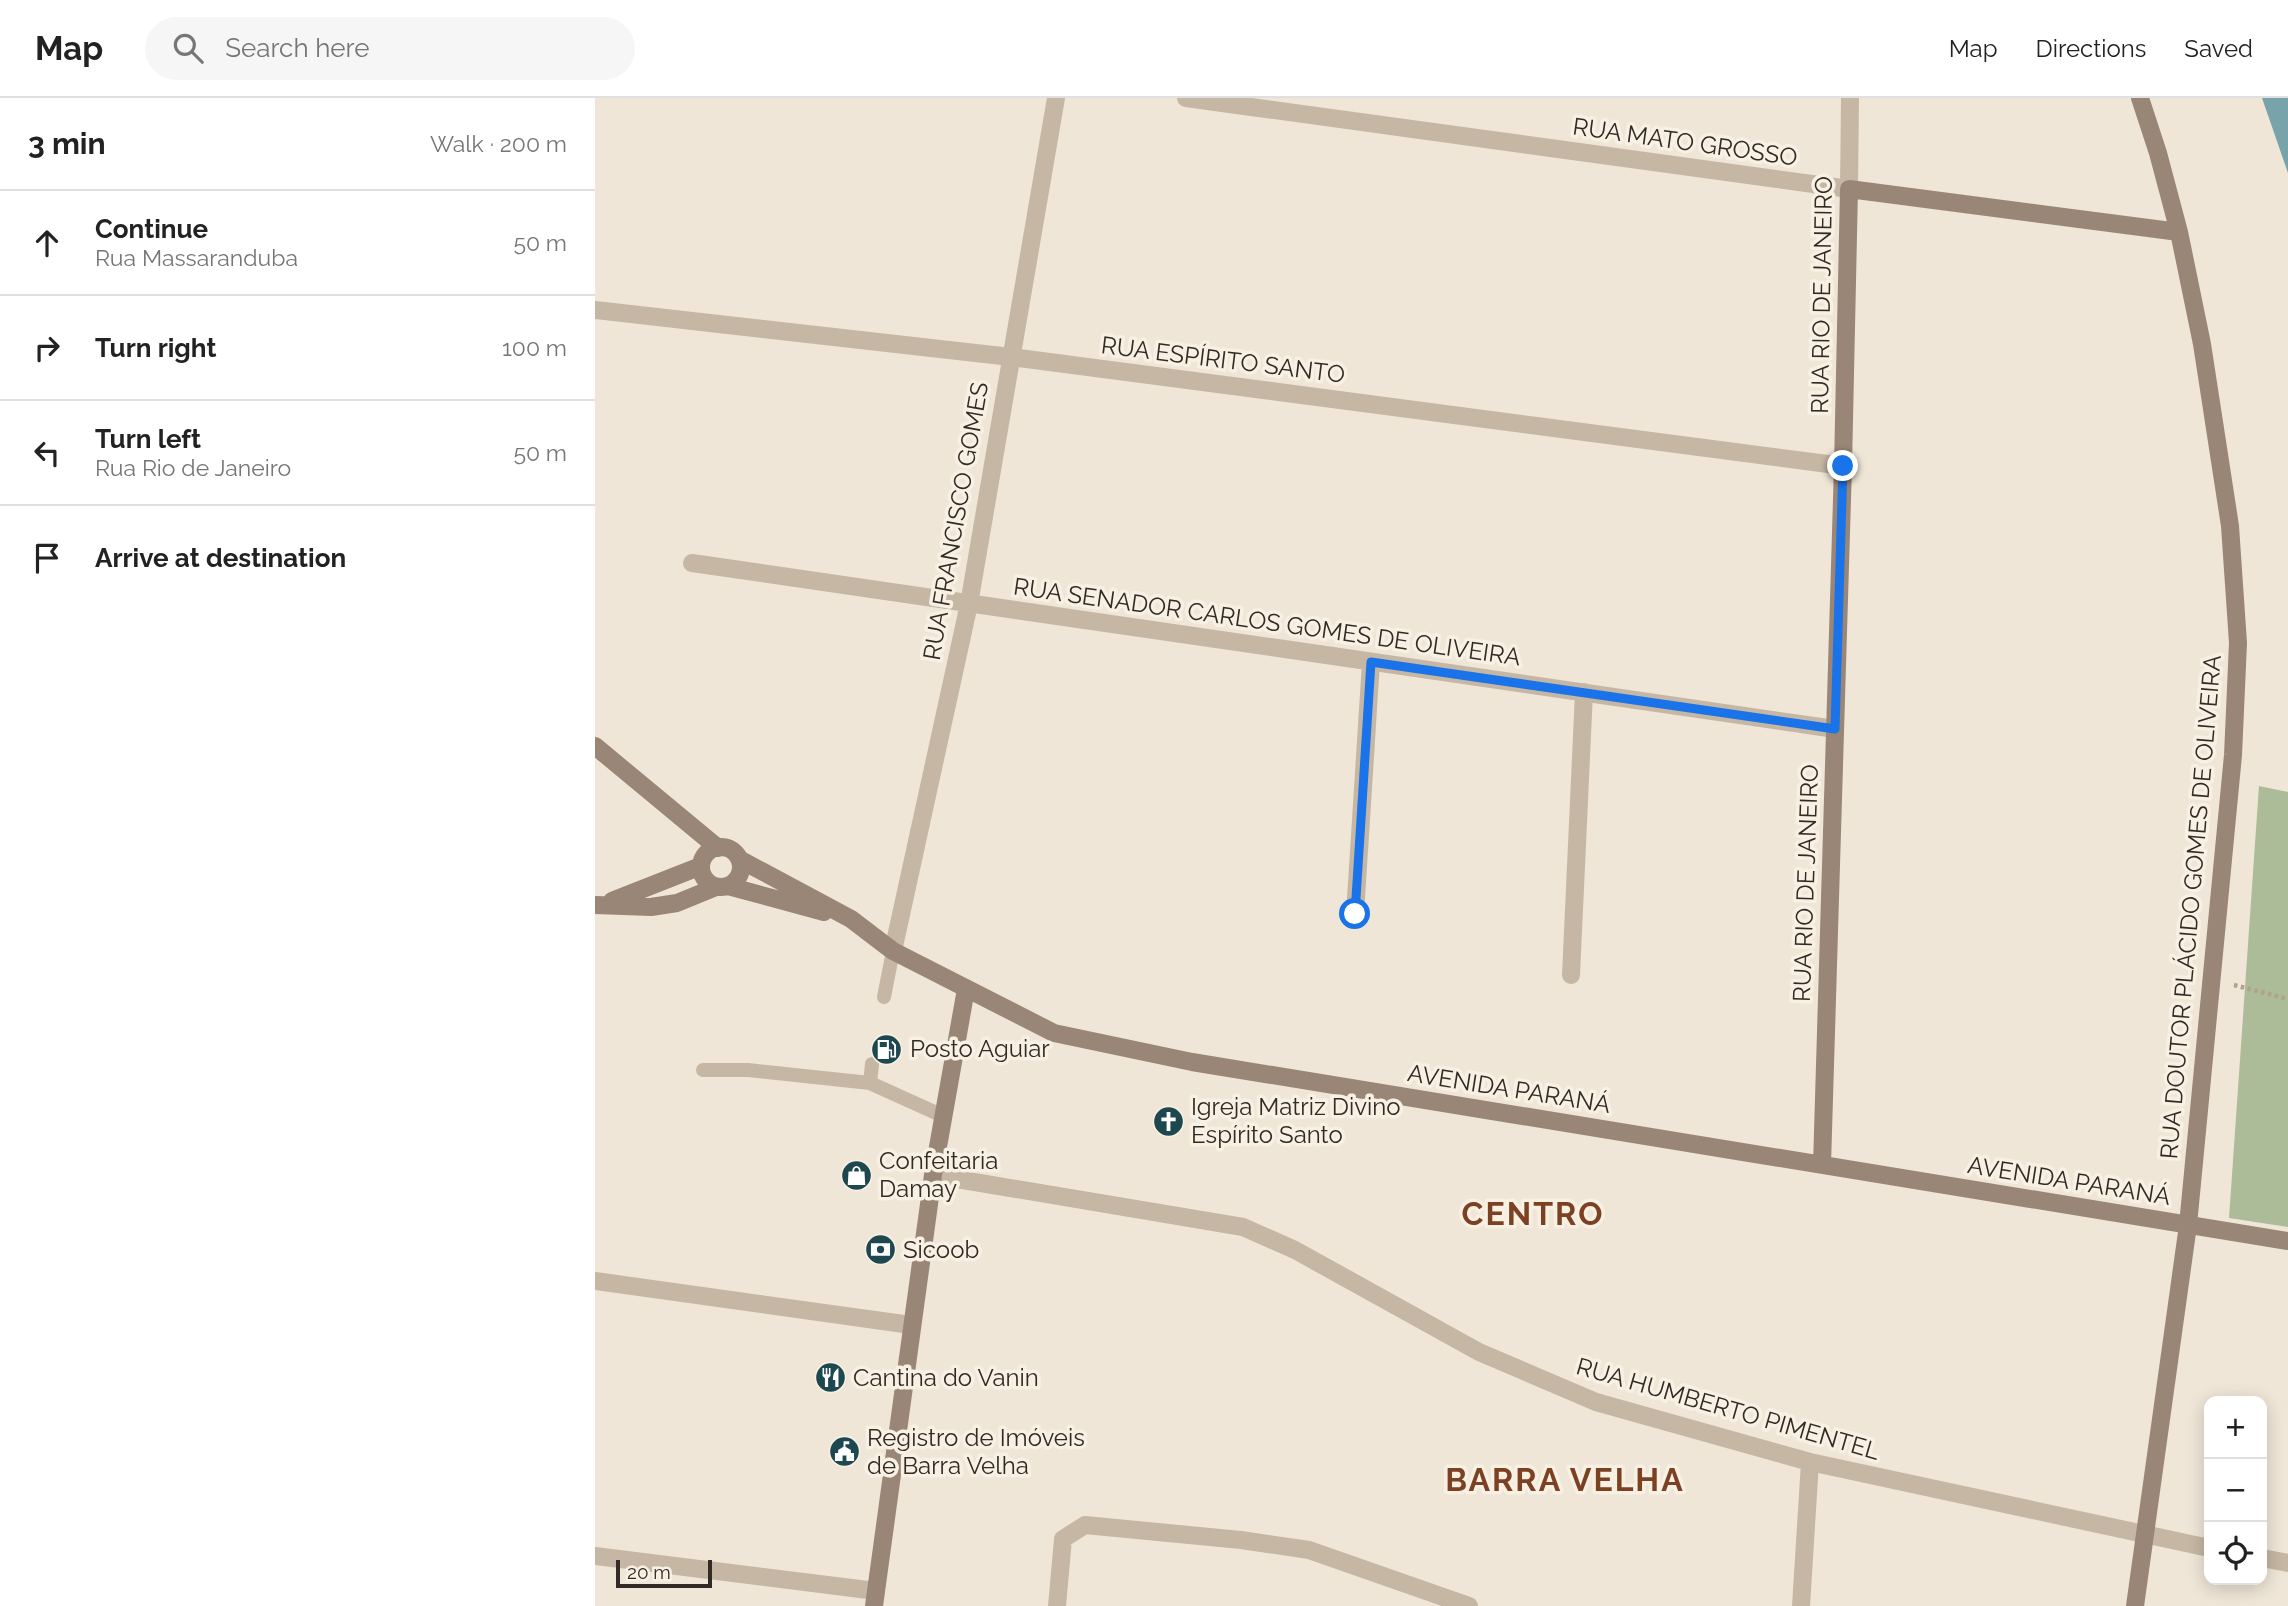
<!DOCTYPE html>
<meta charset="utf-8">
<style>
:root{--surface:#fff;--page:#f6f6f6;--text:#222;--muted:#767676;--line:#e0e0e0}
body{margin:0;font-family:Raleway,sans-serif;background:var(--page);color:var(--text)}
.controls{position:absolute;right:21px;bottom:21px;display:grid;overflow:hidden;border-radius:14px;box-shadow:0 4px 18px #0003}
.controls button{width:63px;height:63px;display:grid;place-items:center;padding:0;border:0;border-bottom:2px solid var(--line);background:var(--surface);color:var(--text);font:35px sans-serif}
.scale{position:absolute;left:21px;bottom:18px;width:96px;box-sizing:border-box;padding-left:7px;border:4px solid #322a25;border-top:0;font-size:19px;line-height:24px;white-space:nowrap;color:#322a25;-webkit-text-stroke:5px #f7f0e3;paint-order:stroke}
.stop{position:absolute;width:21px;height:21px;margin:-16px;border:5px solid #1a73e8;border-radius:50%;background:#fff}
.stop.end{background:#1a73e8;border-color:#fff;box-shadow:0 2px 7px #0008}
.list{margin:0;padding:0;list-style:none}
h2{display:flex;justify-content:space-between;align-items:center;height:91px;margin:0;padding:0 28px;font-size:30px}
h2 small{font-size:23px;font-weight:400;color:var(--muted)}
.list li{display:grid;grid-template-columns:46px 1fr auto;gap:21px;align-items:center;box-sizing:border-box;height:105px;padding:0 28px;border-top:2px solid var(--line)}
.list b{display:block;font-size:26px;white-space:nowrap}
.list p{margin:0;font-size:23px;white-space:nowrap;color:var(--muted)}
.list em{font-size:23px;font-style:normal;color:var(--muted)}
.icon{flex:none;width:38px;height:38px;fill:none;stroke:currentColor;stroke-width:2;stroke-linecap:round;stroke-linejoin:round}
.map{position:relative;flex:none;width:1693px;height:1508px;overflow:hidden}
header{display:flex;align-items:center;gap:42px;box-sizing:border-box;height:98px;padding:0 35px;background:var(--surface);border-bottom:2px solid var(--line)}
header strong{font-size:33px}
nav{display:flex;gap:38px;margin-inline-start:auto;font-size:24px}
.search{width:490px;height:63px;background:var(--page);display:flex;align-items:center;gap:18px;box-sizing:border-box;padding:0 24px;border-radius:38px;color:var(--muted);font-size:26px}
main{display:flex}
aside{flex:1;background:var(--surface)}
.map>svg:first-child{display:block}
.green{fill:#adbc98}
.water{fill:#78a3aa}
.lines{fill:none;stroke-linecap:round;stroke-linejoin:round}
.path{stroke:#b1a18e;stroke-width:4.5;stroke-dasharray:3.5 3.5;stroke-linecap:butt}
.lane{stroke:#c6b7a4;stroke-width:14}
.street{stroke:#c6b7a4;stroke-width:18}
.secondary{stroke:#998676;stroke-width:18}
.route{stroke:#1a73e8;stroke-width:9}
.labels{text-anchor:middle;stroke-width:7;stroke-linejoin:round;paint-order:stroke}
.street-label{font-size:24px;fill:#322a25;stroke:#f7f0e3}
.poi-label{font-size:24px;fill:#322a25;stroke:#f7f0e3;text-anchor:start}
.district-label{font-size:32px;font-weight:bold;letter-spacing:2px;fill:#7c4123;stroke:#f7f0e3}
</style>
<header>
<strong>Map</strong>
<div class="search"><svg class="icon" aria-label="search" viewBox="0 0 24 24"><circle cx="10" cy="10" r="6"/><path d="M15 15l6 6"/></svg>Search here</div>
<nav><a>Map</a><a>Directions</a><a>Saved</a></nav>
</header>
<main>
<aside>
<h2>3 min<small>Walk · 200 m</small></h2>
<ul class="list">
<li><svg class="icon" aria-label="ahead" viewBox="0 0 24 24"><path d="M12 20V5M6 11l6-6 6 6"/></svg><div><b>Continue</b><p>Rua Massaranduba</p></div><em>50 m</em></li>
<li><svg class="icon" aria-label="right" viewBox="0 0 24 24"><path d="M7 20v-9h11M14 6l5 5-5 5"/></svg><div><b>Turn right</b></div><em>100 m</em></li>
<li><svg class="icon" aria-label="left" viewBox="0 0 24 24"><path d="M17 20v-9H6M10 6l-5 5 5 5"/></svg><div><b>Turn left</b><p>Rua Rio de Janeiro</p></div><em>50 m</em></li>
<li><svg class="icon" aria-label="arrive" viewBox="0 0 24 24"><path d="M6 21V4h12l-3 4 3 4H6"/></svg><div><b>Arrive at destination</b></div></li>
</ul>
</aside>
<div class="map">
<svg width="1693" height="1508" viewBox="0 0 1693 1508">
<rect width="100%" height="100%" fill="#efe6d7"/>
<!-- green -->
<path class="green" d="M1664,688l29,6v435l-59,-9z"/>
<!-- water -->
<path class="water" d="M1667,0h26v75z"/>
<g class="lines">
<!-- path -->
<path class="path" d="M1639,887l54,14"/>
<!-- lane -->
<path class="lane" d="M289,899l9,-46
M108,972h45l122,13 73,33
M275,985l2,-19"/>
<!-- street -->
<path class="street" d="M591,0l663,91 1,-91
M0,212l416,47 832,109
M97,465l1143,166
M760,816l16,-252
M298,853l76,-347 87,-506
M976,877l13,-283
M338,1077l310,52 52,23 184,102 117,50 214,60 399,86
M0,1183l316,44
M0,1458l281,35
M1667,1460l26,5
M462,1508l6,-67 22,-14 156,15 68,10 160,56
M1206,1508l9,-144"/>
<!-- secondary -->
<path class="secondary" d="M0,648l123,102
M106 769a20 20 0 1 1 40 0a20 20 0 1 1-40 0Z
M144,761l112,60 42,32 161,82 138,29 1096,179
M133,788l96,26
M17,803l89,-35
M0,807l56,2 26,-4 39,-16
M1227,1067l21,-699 6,-277 330,43
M279,1508l59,-431 33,-186
M1540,1508l53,-381 45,-470 5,-112 -8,-117 -28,-182 -23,-112 -21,-79 -18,-55"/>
</g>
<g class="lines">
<!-- route -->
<path class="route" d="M760,816l16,-252 464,67 8,-263"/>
</g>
<!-- icons -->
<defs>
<symbol id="fuel-disc" viewBox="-11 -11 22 22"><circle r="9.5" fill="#1e4850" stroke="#f7f0e3"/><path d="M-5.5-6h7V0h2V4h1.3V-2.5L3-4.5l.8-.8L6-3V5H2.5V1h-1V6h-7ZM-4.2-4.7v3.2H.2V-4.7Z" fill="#fff"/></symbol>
<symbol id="church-disc" viewBox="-11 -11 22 22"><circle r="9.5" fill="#1e4850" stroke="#f7f0e3"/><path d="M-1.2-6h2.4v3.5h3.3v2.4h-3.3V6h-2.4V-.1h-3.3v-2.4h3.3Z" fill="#fff"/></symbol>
<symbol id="shop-disc" viewBox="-11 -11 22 22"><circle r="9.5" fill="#1e4850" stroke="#f7f0e3"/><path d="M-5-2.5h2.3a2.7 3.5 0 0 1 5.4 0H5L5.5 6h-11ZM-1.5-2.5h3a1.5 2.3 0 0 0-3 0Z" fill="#fff"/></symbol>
<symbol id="bank-disc" viewBox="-11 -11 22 22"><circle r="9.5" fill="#1e4850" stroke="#f7f0e3"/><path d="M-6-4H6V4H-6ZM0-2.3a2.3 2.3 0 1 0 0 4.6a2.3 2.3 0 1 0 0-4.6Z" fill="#fff"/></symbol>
<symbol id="restaurant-disc" viewBox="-11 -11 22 22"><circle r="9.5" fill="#1e4850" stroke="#f7f0e3"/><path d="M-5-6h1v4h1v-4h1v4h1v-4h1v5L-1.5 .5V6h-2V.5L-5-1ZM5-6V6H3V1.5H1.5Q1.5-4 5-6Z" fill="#fff"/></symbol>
<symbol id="civic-disc" viewBox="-11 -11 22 22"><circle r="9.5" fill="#1e4850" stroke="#f7f0e3"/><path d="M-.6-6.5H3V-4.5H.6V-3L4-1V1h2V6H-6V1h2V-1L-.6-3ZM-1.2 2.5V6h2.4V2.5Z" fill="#fff"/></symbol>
</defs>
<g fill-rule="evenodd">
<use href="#fuel-disc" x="274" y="934" width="35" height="35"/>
<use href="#church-disc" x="556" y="1006" width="35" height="35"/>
<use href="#shop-disc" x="244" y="1060" width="35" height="35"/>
<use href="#bank-disc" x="268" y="1134" width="35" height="35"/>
<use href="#restaurant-disc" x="218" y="1262" width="35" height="35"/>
<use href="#civic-disc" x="232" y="1336" width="35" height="35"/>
</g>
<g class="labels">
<!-- street labels -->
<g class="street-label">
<text transform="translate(1090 44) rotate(8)" y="8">RUA MATO GROSSO</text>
<text transform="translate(1227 197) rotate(-89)" y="8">RUA RIO DE JANEIRO</text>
<text transform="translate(628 262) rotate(7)" y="8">RUA ESPÍRITO SANTO</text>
<text transform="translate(361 423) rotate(-80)" y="8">RUA FRANCISCO GOMES</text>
<text transform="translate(672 524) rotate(8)" y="8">RUA SENADOR CARLOS GOMES DE OLIVEIRA</text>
<text transform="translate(1211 785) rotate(-88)" y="8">RUA RIO DE JANEIRO</text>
<text transform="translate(1596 809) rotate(-85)" y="8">RUA DOUTOR PLÁCIDO GOMES DE OLIVEIRA</text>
<text transform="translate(914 991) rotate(9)" y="8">AVENIDA PARANÁ</text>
<text transform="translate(1474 1083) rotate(9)" y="8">AVENIDA PARANÁ</text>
<text transform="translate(1133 1311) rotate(16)" y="8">RUA HUMBERTO PIMENTEL</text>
</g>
<!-- poi labels -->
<g class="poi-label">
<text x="315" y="959">Posto Aguiar</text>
<text x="596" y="1017">Igreja Matriz Divino<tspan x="596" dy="28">Espírito Santo</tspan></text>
<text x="284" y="1071">Confeitaria<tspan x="284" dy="28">Damay</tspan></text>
<text x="308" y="1160">Sicoob</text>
<text x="258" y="1288">Cantina do Vanin</text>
<text x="272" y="1348">Registro de Imóveis<tspan x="272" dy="28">de Barra Velha</tspan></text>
</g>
<!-- district labels -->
<g class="district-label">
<text x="938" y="1127">CENTRO</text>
<text x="970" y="1393">BARRA VELHA</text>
</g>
</g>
</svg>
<div class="controls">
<button>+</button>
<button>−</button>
<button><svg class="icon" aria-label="locate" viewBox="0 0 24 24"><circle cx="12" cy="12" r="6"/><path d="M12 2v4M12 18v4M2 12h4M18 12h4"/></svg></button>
</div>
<div class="scale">20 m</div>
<div class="stop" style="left:760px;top:816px"></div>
<div class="stop end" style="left:1248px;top:368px"></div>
</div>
</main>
